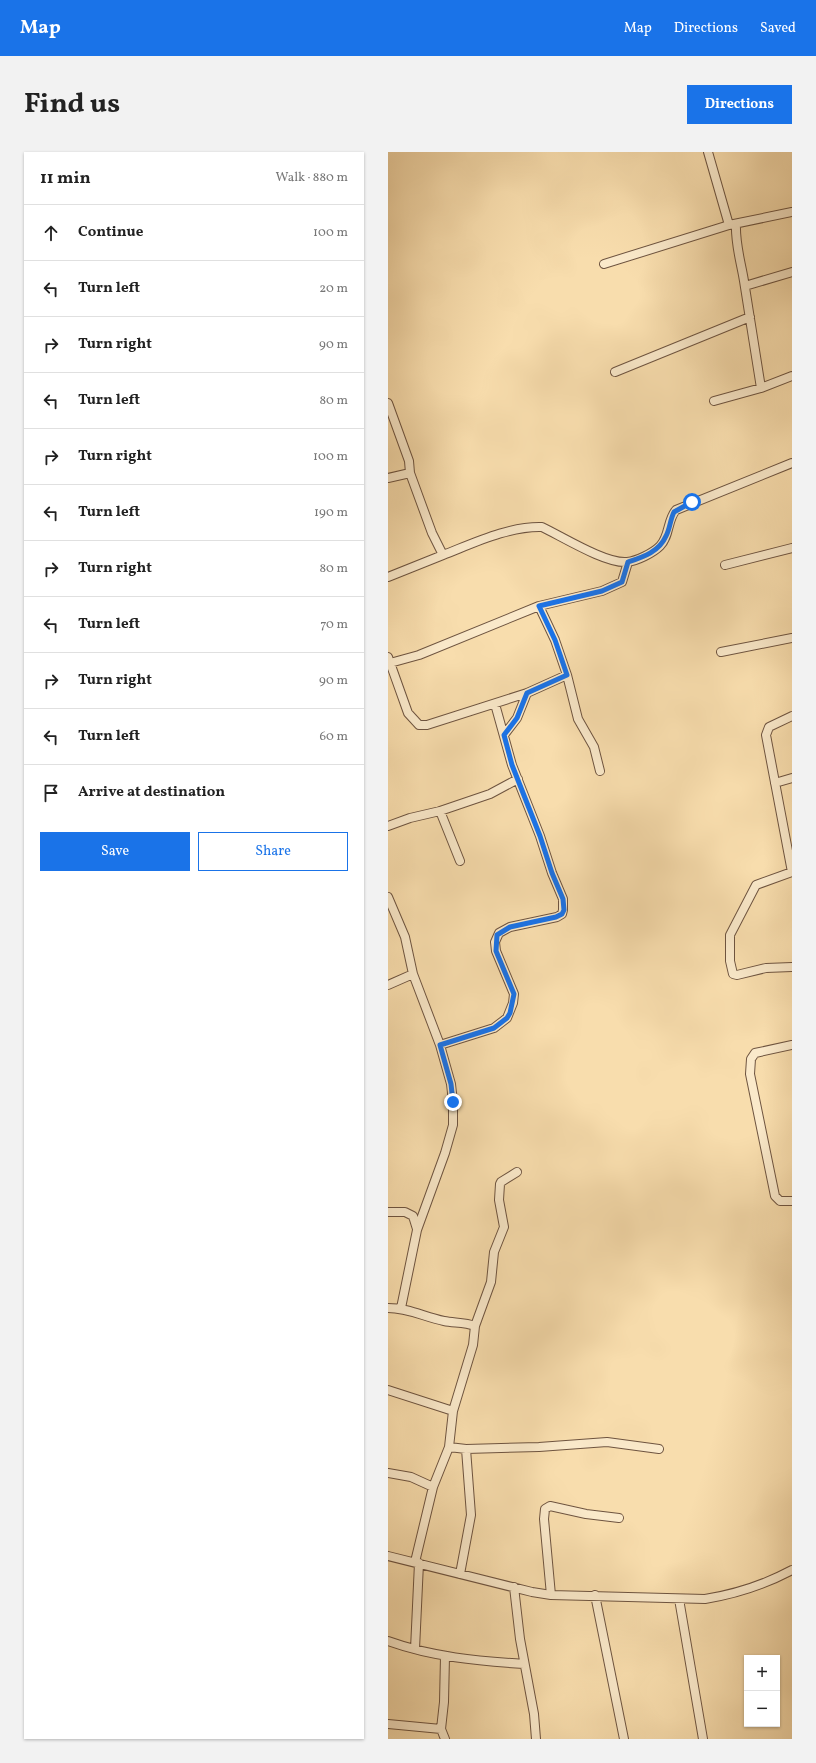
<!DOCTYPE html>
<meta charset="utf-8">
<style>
:root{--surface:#fff;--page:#f2f2f2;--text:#222;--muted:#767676;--line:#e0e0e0;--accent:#1a73e8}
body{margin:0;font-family:Vollkorn,serif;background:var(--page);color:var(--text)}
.controls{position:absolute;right:12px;bottom:12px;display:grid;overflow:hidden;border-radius:0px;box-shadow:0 1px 3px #0004}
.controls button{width:36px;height:36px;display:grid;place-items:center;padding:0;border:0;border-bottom:1px solid var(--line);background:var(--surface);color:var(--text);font:20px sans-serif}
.stop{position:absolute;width:12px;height:12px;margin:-9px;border:3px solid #1a73e8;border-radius:50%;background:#fff}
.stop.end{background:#1a73e8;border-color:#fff;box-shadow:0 1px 4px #0008}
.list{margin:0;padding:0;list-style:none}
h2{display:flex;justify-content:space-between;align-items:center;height:52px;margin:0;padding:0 16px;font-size:17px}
h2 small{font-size:13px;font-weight:400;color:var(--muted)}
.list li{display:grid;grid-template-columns:26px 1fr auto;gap:12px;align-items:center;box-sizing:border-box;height:56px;padding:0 16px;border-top:1px solid var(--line)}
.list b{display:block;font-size:15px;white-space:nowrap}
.list em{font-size:13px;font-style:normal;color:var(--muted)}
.actions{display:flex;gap:8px;padding:12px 16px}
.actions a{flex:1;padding:9px 0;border:1px solid var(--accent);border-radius:0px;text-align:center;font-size:14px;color:var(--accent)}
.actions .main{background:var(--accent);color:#fff}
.icon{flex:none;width:22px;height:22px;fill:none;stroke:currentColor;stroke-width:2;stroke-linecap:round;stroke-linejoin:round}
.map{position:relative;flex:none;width:404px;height:1587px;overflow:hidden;border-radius:0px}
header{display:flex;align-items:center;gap:24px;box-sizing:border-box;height:56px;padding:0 20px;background:var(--accent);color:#fff}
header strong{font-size:19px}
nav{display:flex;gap:22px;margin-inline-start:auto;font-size:14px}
.intro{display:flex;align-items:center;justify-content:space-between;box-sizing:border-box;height:96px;padding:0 24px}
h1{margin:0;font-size:28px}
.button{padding:10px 18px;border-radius:0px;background:var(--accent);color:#fff;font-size:14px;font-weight:700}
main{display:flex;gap:24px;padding:0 24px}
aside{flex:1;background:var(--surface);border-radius:0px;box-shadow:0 1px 3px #0004}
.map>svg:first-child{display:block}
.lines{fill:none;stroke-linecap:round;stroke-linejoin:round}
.street-casing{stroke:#6e5440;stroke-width:10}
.street{stroke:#fae9ca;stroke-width:8}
.route{stroke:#1a73e8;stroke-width:5}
</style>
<header>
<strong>Map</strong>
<nav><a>Map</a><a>Directions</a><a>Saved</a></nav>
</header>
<div class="intro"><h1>Find us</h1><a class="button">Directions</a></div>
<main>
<aside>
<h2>11 min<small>Walk · 880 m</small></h2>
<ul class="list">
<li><svg class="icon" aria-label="ahead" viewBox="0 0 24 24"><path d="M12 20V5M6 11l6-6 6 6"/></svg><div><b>Continue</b></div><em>100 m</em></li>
<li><svg class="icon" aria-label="left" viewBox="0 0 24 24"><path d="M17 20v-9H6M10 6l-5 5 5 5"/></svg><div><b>Turn left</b></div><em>20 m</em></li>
<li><svg class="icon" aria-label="right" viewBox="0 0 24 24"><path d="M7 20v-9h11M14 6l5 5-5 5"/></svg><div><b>Turn right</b></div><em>90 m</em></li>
<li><svg class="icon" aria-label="left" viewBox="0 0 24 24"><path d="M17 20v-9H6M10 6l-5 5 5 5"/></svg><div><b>Turn left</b></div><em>80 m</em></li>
<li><svg class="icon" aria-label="right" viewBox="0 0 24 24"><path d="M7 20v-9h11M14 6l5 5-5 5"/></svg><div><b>Turn right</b></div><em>100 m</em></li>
<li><svg class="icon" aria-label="left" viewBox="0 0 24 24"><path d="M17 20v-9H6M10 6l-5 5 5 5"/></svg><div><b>Turn left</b></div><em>190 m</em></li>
<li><svg class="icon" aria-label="right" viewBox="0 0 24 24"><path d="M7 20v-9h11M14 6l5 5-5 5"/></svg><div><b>Turn right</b></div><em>80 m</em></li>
<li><svg class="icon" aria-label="left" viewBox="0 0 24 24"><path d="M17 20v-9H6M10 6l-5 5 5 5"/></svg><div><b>Turn left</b></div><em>70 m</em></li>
<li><svg class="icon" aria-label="right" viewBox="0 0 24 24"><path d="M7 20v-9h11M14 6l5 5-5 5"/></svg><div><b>Turn right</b></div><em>90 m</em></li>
<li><svg class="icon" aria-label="left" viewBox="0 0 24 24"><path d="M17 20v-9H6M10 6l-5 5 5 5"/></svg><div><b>Turn left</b></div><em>60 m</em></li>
<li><svg class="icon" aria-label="arrive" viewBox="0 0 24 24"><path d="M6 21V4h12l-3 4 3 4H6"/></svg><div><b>Arrive at destination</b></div></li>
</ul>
<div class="actions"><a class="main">Save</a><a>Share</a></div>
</aside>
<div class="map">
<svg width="404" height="1587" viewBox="0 0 404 1587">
<rect width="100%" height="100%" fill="#f8ddad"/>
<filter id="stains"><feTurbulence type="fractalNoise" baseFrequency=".005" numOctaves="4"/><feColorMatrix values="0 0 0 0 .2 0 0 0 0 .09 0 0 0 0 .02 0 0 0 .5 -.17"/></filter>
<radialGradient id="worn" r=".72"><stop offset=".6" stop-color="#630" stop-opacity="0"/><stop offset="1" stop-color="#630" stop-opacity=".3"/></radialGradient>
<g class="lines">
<defs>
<path id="street" d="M320,0l21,73
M348,72c-1,20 5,38 8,57 6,36 11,71 17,107
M216,112l125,-39 63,-13
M357,134l47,-14
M227,220l135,-55
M326,249l47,-13 31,-12
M0,251l21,58 1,12
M0,326l22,-5 22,60 11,22c31,-12 66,-29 99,-28 21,10 64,37 85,35 10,-1 26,-9 33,-16 10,-10 7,-26 16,-36l116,-47
M337,413l67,-17
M0,425l55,-22
M151,454l16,34 12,35 11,44 16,28 6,24
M333,500l71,-14
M0,505l20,56 11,12h8l100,-32 40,-18
M2,511l29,-8 120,-49 63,-15 20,-9 6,-20
M404,564l-23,11 -3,8 26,137
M116,583l13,-17 10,-25
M387,631l17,-5
M52,659l20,50
M0,674l22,-8 30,-7 50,-17 28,-15
M404,720l-36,13 -26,50v26l3,13 4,1 29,-7 26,-1
M0,745l17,40 8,37 27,71 11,39 2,18v23l-8,28 -28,77 -16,78
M0,833l25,-11
M52,893l54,-17 13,-10 6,-15 1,-9 -18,-43 -1,-9 4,-9 11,-6 47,-10 5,-3 1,-4v-11l-11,-26 -12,-37 -28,-71 -17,-61
M404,893l-37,8 -4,6 -1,15 25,122 5,5h12
M0,1060h17l8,4 4,13
M0,1156c21,0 36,9 56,13 10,2 21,1 31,5l-2,19 -20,66 -4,36 -16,40 -18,75
M87,1174l16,-44 3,-30 10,-25 -5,-27 1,-16 1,-2 16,-10
M0,1238l65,21
M61,1295l17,2 73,-2 68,-5 52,7
M0,1321l23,4 22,10
M0,1404l144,36 19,3 154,4c31,-5 59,-14 87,-29
M72,1422l11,-59 -5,-66
M126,1435l6,52 14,75 2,25
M163,1443l-7,-76 1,-10 5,-3 36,8 33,4
M207,1443l29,144
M291,1447l24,140
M0,1489c44,16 90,20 136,23
M27,1497l4,-86
M57,1504l-1,46 -3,27 4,10
M0,1572l53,5"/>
</defs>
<!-- street casing -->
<use href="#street" class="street-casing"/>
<!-- street -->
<use href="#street" class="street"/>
</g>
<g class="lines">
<!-- route -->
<path class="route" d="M65,950l-2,-18 -11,-39 54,-17 13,-10 3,-5 4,-19 -18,-43 1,-16 13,-8 46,-10 6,-3 2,-4 -1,-11 -11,-26 -12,-37 -28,-71 -8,-30 13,-17 10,-25 40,-18 -12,-35 -16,-34 63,-15 20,-9 6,-20c15,-5 31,-10 38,-26 4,-7 4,-16 8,-24l18,-10"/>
</g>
<rect width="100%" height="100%" filter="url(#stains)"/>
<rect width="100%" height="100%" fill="url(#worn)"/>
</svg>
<div class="controls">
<button>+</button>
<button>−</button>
</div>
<div class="stop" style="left:304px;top:350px"></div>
<div class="stop end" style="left:65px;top:950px"></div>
</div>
</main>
